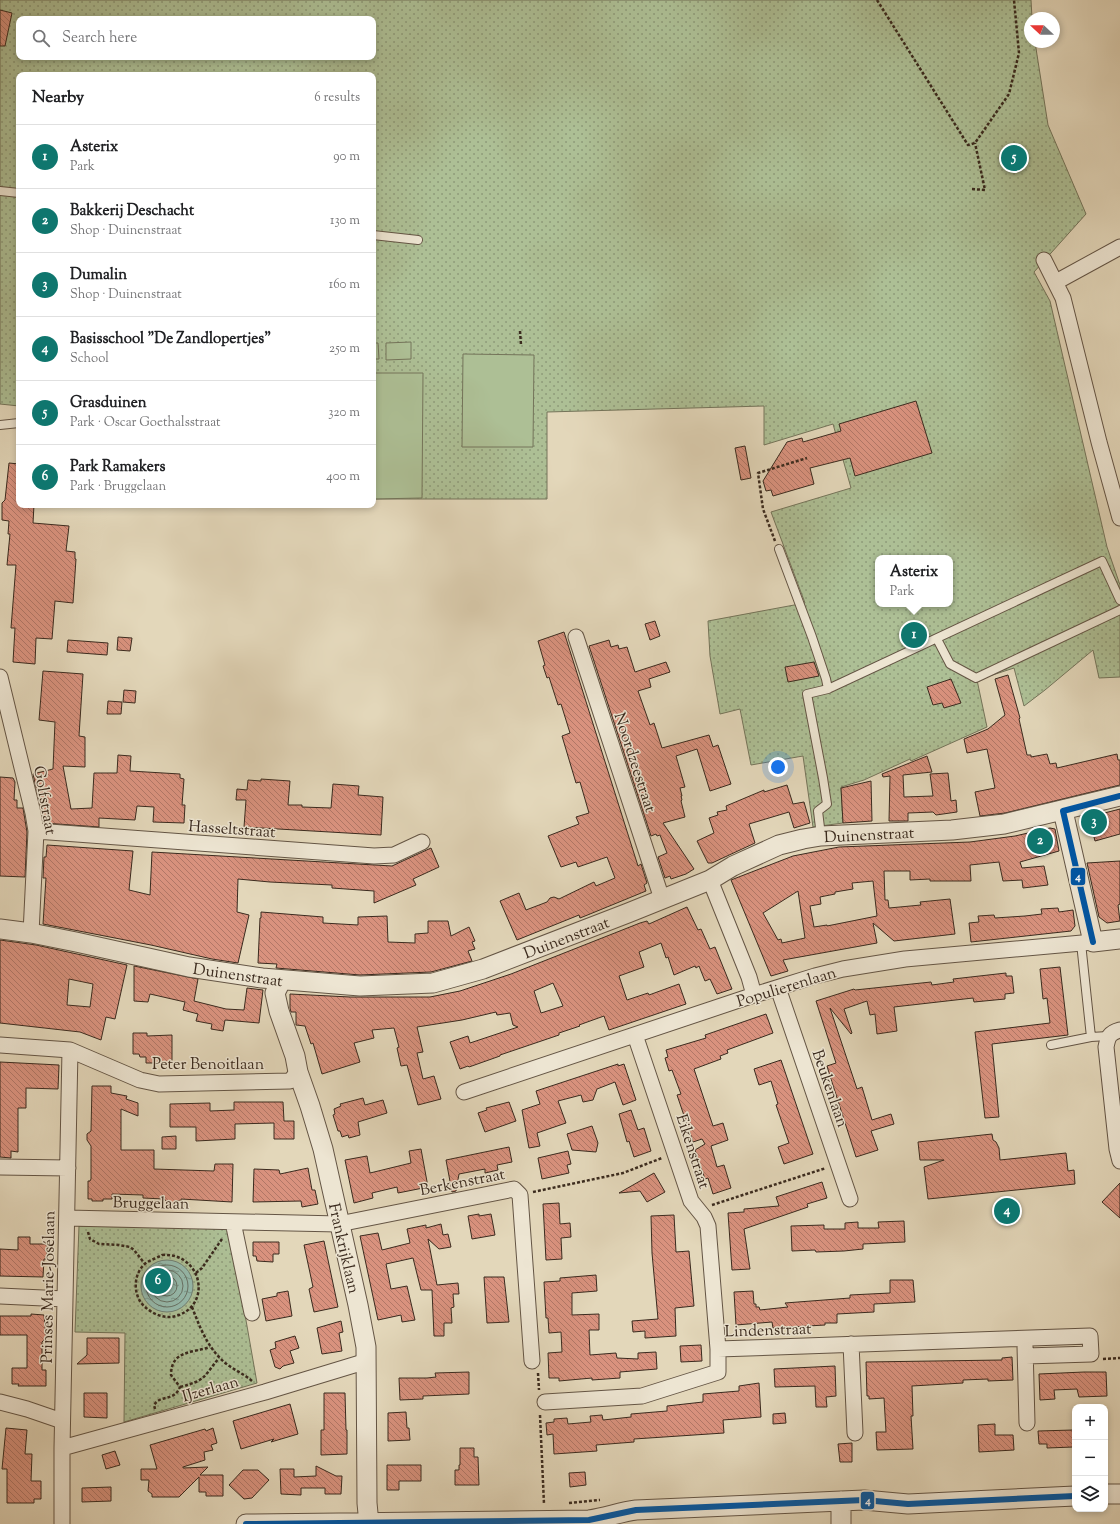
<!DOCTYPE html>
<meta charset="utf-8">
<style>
:root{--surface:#fff;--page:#f2f2f2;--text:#202124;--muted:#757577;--line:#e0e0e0;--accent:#0f766e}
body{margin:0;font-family:"Sorts Mill Goudy",serif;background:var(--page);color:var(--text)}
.controls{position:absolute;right:12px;bottom:12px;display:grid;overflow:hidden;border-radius:8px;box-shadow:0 2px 6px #0003}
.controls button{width:36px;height:36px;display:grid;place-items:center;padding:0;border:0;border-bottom:1px solid var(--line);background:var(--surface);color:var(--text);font:20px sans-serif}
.compass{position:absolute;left:1024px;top:12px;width:36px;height:36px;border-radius:50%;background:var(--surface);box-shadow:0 2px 6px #0003;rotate:292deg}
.you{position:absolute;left:778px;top:767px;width:14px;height:14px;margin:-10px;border:3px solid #fff;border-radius:50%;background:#1a73e8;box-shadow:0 0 0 6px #1a73e833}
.badge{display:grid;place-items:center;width:26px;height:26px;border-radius:50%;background:var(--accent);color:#fff;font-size:13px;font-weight:700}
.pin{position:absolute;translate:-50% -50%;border:2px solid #fff;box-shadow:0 1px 4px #0006}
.popup{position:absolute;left:875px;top:555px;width:78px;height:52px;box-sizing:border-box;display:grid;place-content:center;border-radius:8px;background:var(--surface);filter:drop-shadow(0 1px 3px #0005);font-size:13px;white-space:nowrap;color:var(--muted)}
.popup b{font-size:15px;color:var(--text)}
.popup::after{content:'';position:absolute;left:50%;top:100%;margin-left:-8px;border:8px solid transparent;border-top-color:var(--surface)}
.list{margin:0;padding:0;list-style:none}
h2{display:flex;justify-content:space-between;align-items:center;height:52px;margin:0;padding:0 16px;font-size:17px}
h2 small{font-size:13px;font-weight:400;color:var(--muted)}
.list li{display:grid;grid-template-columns:26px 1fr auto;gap:12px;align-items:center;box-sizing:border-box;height:64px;padding:0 16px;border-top:1px solid var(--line)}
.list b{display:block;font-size:15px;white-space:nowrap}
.list p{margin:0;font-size:13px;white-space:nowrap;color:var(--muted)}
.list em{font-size:13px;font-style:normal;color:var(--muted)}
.icon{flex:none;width:22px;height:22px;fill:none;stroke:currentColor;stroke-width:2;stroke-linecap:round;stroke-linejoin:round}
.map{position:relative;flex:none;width:1120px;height:1524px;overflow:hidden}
.search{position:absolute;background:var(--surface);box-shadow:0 2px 6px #0003;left:16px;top:16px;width:360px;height:44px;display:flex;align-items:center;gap:10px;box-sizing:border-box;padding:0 14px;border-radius:8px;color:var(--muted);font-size:15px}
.panel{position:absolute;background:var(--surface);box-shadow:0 2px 6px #0003;left:16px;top:72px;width:360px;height:436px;border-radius:8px}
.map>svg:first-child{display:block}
.grass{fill:url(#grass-dots);stroke:#74745a;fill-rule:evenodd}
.garden{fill:#adbf95;stroke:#74745a}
.water{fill:url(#water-ripples);stroke:#718073}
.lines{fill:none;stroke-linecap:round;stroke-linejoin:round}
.shore{stroke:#687265;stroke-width:1}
.building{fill:url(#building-back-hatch);stroke:#3a2a1e;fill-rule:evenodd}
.service-casing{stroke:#645545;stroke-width:10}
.minor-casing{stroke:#645545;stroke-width:17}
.tertiary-casing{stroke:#645545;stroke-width:21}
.path{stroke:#3a2a1e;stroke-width:2.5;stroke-dasharray:3 2;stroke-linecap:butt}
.service{stroke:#ede5d2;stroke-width:8}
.minor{stroke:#ede5d2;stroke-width:15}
.tertiary{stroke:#ede5d2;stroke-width:19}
.bus-1-casing{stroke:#ede5d2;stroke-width:9}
.bus-1{stroke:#0056a4;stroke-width:6}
.labels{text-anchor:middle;stroke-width:3;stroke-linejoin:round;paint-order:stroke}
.street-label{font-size:16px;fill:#3a2a1e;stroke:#ede5d2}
.line-badge{stroke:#ede5d2;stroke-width:1.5}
.badge-label{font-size:11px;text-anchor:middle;font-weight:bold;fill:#fff}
</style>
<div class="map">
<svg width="1120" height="1524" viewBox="0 0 1120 1524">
<defs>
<pattern id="grass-dots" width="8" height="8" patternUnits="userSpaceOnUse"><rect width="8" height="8" fill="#adbf95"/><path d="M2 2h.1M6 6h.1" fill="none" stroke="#8e9b79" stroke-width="1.8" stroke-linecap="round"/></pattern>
<pattern id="water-ripples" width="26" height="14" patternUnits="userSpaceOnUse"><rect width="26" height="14" fill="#96baac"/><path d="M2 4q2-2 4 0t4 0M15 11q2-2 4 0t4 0" fill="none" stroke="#7b978b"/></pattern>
<pattern id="building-back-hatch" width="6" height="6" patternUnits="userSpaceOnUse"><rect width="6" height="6" fill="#d9927e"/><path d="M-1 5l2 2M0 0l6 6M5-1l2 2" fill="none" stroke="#b17767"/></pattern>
</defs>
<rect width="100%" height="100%" fill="#e3d7ba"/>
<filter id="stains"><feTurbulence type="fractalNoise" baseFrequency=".005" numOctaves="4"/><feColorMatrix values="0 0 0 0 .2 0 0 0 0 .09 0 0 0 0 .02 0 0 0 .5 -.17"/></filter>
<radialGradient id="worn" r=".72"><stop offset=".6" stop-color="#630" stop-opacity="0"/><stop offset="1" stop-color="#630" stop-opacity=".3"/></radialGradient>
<!-- grass -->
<path class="grass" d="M0,0h1031l1,18h-2v24h5l13,83 38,89 -52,58 16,29 57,246 13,38v92l-21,1 -6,-28 -48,40 -21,16 -10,-38 -37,12 10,47 -76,34 -1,-2 -46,21 -23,7 2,36 -30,4 -10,-71 -52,9 -11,-56 -20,5 -10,-58 -2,-35 97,-18 -34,-91 80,-24 -18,-64 -69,21v-39l-217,6v87h-174v-424h-354v331l-19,-2zM19,19h354v38h-354zM878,558h72v46h-72z
M79,1226l151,3 27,154 -133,39 1,-89 -50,-1z"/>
<!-- garden -->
<path class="garden" d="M411,342v17l-25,1v-17z
M373,343h5l1,16h-6z
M463,354l71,1 -1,92h-71z
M373,373h50l-1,125 -49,1z"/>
<!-- water -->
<path class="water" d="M141 1286a26 26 0 1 1 52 0a26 26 0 1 1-52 0Z"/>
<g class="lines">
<!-- shore -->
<path class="shore" d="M146 1286a21 21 0 1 1 42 0a21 21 0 1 1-42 0Z
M151 1286a16 16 0 1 1 32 0a16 16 0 1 1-32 0Z
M157 1286a10 10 0 1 1 20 0a10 10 0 1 1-20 0Z"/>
</g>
<!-- building -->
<path class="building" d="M0,10l12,3 -7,33h-5z
M916,401l16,52 -77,23 -5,-18 -40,10 4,16 -41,12 -2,-6 -5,1 -3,-10 24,-39 15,-4 1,4 38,-11 -2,-7z
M745,446l6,32 -10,2 -6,-32z
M9,463l10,1v41h15l-1,18 36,3 -3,25 9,1v7h1l-3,44 -18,-2 -3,38 -16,-1 -1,26 -22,-2 2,-34h-4l5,-63h-9l3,-31h-2l1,-13 -7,-1v-17l3,-3z
M655,621l5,15 -10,4 -5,-16z
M564,632l74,234 3,-2 6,19 -3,2 2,6 -56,23 -10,4 -1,-3 -62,25 -17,-39 19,-8 7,17 21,-8 3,-4 4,-1 5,2 35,-17 2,4 19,-8 -8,-21 -29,10 -2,-5 -15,5 -13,-31 31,-12 -3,-7 13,-4 -9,-31 -4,1 -14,-47 8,-3 -9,-29 -3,1 -9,-28 -2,1 -4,-12 2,-1 -7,-24z
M118,637l14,1 -2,13 -13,-1z
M68,640l40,3 -1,12 -40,-3z
M609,640l2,7 7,-2 1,4 8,-2 8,25 31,-10 4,10 -21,7 2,8 -13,4 12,34 4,-2 8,25 47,-13 4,12 5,-2 13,39 -21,7 -13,-42 -21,7 9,31 -5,1 2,8h-1l1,4 -1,1 4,16 -22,6 31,46 -8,5 -15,5 -1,-3 -5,2 -7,-21 9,-4 -7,-18 -3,1 -1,-2 -5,2 -62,-190z
M814,662l5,14 -31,6 -3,-15z
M43,671l40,3 -4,62 6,1v30l-22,-1 8,43 21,-1 2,-35h23l1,-18 13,1 -1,15 50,3v4l4,1 -2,26h3l-1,18 -31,-1 1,-15 -17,-1 -2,14 -36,-2v9l-55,-4 -11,-49 20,-5 2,-47 -16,-2z
M1008,675l12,43 -1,1 8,36h4v2l16,-3 3,10 6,-1 1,5 60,-14 1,6h2v25l-115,28 -25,3 -5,-24 20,-4 -8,-39 -20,4 -3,-14 24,-10 17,-14 -10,-36z
M951,679l10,24 -17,5 -2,-5 -9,2 -6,-18z
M124,690l12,1 -1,12 -12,-1z
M108,701l14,1 -1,12h-14z
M927,756l5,16 -29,3 1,22 29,-1 -3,-22 18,-1 3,28 5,-1 1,12 -21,3 -3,-3 -25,1v8h-19l1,-45 -7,1 -1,-3z
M0,777l13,1 2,4 -1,18h3v8h6l4,24 -2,45 -25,-1z
M261,779l29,2 -2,24h14v2l29,1 2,-24 26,2 -1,9 25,2 -2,38 -137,-8 2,-27h-10l1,-11 10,1 1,-10 13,1z
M871,781l1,40 -29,2 -2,-35z
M787,785l6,19 11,-2 6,21 -16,5 -5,-16 -40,12 6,19 -43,20h-4l-11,-22 17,-8 -5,-15 9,-3 -1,-3 10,-2 -1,-4 38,-16v2z
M1120,809v25l-25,7 -6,-24z
M1050,828l5,1 4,22 -39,11 2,6 22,-2 4,19 -25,3 -1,-8 -19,1 -4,-19 -29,3 1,16h-41v-2l-20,1v-9h-26l1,29h3l1,8 32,-3 -1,-3 30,-3 5,35 -61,7 -21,-18 4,20 -94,17 5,11 -17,5 -40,-96 62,-24 46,-9 131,-5 45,-6zM873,881l4,35 -50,10v-1l-13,2 -4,-21 11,-2 -1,-7 15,-3v-2l18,-3 -1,-6zM798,891l7,47 -23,5 -1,-4 -3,1 -15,-27z
M47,845l86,6 -4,39 21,5 2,-43 240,14 39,-18 8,19 -26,12 3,6 -42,18v-12l-42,-3v-3l-62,-3 -32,-3 -1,33 12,3 -11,48 -26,-4 -61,-14 -108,-21 3,-46h-3l1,-21h2z
M1120,861v43l-2,1 2,16 -13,2 -8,-6 -12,-54z
M687,907l11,23 3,-1 9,20 5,-2 17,42 -15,5 -7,-15 -5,2 -6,-15 -3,2 -1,-2 -21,9 -6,-18 -2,1 -5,-15 -22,9 5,15 -25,9 8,24 21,-7 1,2 30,-11 7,20 -77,26 -5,-14 -25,9 1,1 -21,7v2l-59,20v1l-31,11 -1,-1 -8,3 -10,-27 18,-6 2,7 48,-16 -5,-2 -3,-12 -13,2 -1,-3 -34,8 -45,7 6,25 -6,1 6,26 11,-3 7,23 -23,6 -11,-40 -6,1 -4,-18 2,-1 -5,-19 -22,2 2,8 -20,5 6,19 -38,12 -9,-31 -2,1 -6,-18 -9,-1v-13h-5l-1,-4v-14l60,3h80l30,-6 51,-17 129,-51 7,-2 2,3zM553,983l10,23 -22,7 -7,-22z
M1058,908l1,4 14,-2 2,16 -4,5 -100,11 -2,-19 10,-1 -1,-6 16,-1 1,3 30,-2 17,-2 -1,-5z
M261,912l62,5v6l35,2v-8l29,-1 1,26 27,1v-9l13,-1v-12h20l3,15 18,-9 6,14 -3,1 3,7 -7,2 4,10 -41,11 -71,3 -84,-7 1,-4 -19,-1 2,-45h1z
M0,940l36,5 91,20 -12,54 -9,-2 -5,23 -21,-8 -80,-9zM69,979l24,5 -3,23 -23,-2z
M134,966l64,13 -4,22 32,8 18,1 3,-22 16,2 -4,33 -34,-3 -2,11 -12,-2 1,-5 -16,-3 2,-7 -15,-4 2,-8 -35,-8 -2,8 -14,-1z
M1060,967l8,68 -76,9 7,73 -14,1 -10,-86 75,-9 -3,-25 -4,1 -3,-30z
M1006,973v3h6l2,17 -9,1v5l-31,3 -1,-4 -79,9 3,24 -20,3 -2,-20 -5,1 -3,-14 -23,8 8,24 -1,1 -21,-26 27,81 5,-2 10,33 19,-6 3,10 -23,7 7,19 -22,7 -26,-81 -3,-10 9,-3 -20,-62 38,-12 1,1 76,-8 1,3 22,-3 -1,-3z
M766,1014l7,19 -46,17 1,3 -8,3 1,3 -27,10 19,57 10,-3 5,17 -17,6 6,21 7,-2 7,23 -18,6 -5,-16 -3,1 -10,-29 10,-6 -3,-5 -9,3 -16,-47 4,-1 -9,-24 -3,1 -4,-13 3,-1 -2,-7 40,-12 -1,-3z
M133,1033h14v3l25,-1v28h-26v-6h-6l-1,-3h-6z
M781,1060l32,94 -29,10 -6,-17 11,-4 -13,-38 2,-1 -7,-23 -12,4 -5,-16z
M0,1062l59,3 -1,24 -32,-1v20h-8v44l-7,-1v7l-11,-1z
M618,1064v2l6,-2 12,36 -13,5 -8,-23 -18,7 -4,11 -10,2 -2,-7 -23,6 8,22 -29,10 3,13 -11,2 -7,-38 18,-6 -4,-13z
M92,1086h19v7l16,3 -1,3 12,4v13l-17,-7v41h33v19l60,2 1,-7h18l-1,38 -51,-3v2h-6l-3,5 -8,-7 -21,-1v-3l-31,-1v5h-9v2h-11v-2h-4v-18h2l1,-2v-33l-4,-6v-6l4,-3z
M363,1098l2,7 18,-5 4,13 -29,9 2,13 -11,3 -1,-3 -6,2 -2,-6h-2l-5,-16 2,-1 -1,-5 7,-3 -1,-2z
M234,1102h49l1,19h10v18h-20v-16l-39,1v15l-39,2v-14h-26v-23l40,-1v8l24,-1z
M509,1102l7,19 -31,11 -7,-19 9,-3 -1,-2z
M631,1110l7,20 6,-2 7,23 -17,6 -5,-16 -2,1 -8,-28z
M592,1126l6,17 -2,9 -24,-2 -5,-16z
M992,1134l1,6 3,2 3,6 1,12 66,-7 2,18 6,-1 1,14 -147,15 -4,-32 20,-7h-24l-2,-18z
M176,1136v13h-14v-12z
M509,1147l3,15 -15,3 1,5 -13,3v-4l-26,5 -3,17 -4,1 -6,-32z
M421,1149l7,38 -30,6 -1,-6 -25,6 1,5 -19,5 -9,-43 22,-4 3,17 41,-10 -2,-12z
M568,1151l3,13 -4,1 2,8 -27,6 -4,-21z
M308,1168l4,22h3l3,14 -16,3 -1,-6 -48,1 1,-33 25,1 1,4z
M654,1173l11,19 -18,10 -7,-11 -21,2z
M822,1182l5,16 -20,6 1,3 -64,22 6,40 -18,1 -4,-57 16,-1v-3l35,-3 -3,-9z
M1120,1183v35l-18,-16z
M559,1203l1,21 10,-1 1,14 -10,1 1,21 -16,1 -3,-56z
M479,1214v2l12,-2 4,21 -23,4 -4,-23z
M674,1215l2,37 13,-1 5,55 -19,2 1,28 -31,2v-7l-12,1 -1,-11 26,-2 -6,-66 -1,-37z
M904,1221l1,21 -42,2v5l-19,2 -28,1 -1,-2 -23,1 -1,-25 33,-1v4h21v-6l13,-1v6h21l-1,-6z
M441,1224l2,11 5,-1 3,13 -12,2 -11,-10 9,46 21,-2 1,11h-6l1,13 -3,1 1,15h-8v13h-10l-2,-46h-11l-8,-32 -27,6 5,25 16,-3 8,34 -13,2 -1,-7 -23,5 -18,-84 18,-3 4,17 28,-7 -3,-14 19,-4v3z
M18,1237h12v7h17v15h-3l-1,18 -43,-1v-27l18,1z
M324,1241l14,66 -24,5 -5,-23 4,-2 -9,-42z
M253,1242h26v12h-6v8l-16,-1 -1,-5h-3z
M596,1275l1,16 -25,2v22l27,-1v16h-10l1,25 26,-2 1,5 21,1v-6l18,-1 1,17 -37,3v6l-28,2v-2l-33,3v-3h-10l-1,-25 14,-1 -1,-20 -12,1 -1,-15h-2l-2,-36 16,-1v-3z
M484,1277h20l5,45 -22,1z
M890,1280h23l2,22 -41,2v8l-37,2v9h-12v2l-52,3 -1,-6 -36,3 -2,-33 19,-1 1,13h2v3h3l1,3 28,-3 -3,-4 65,-5v-3l40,-2z
M288,1291l4,25 -26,5 -4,-22 15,-3v-3z
M31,1314l13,1 2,23 -4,4v28h4v16h-28l1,-2h-7v-16h15v-33h-27v-19h31z
M341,1321l2,11 -4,1 3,18 -20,3 -5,-26z
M295,1336l4,12 -9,3 4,12 -11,3 -3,3 -5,-2 -5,-17 6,-2 -1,-6z
M87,1338h32v25l-42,1 10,-9z
M701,1345l1,16 -21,1 -1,-16z
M1012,1357l1,23 -25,1v-2l-25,1v3l-51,3 1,30h-2l2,33 -36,1 -1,-18h10l-2,-34 -15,1v-3h-2l-1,-34 136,-2v-2z
M835,1366l1,30 -10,1 1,10h-11l-1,-21 -40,1 -1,-18z
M469,1372v22l-46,2v3l-23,1 -1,-22h28l9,-1 -1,-4z
M1084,1372h22l1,24 -28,1 -2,-8 -23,1 1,9 -15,1 -1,-26z
M759,1383l2,34 -38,3 1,13 -90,6v3l-38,3 1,6 -43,3 -1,-20 -6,1 -1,-12 8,-1v-3l13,-1 1,6 23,-2 -1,-6 12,-1 1,5 28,-3v-3l36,-3v-5l36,-4v-8l36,-3v-5z
M84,1393h23v25l-23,-1z
M324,1393h21l1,37h1v24l-26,1v-25h3z
M290,1404l8,30 -27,8 3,-3 -33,10 -8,-28z
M406,1412l1,16h2l1,12 -22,1v-28z
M785,1413l1,10 -13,1v-10z
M995,1424v11h18l1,15 -35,2 -1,-27z
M6,1428l21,2 -2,24h7l-1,27h10v18h-7v4h-27v-34h-5z
M213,1428l4,15 -6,2 2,5 -9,2 1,8 -22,7v1l25,-1 -8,8h23v21h-17v-4h-7v-15l-20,20h-27v-3l-4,-3 1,-11h-8v-11h16l-7,-24 55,-16 1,2z
M1073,1430v17l-26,1v-4h-8l-1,-13z
M852,1443v19h-12l-2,-18z
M460,1448h14v9h4l1,28h-24v-15h4v-5h1z
M115,1451l5,14 -14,4 -4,-14z
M387,1465h34v16h-22v9h-12z
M316,1466l20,10h6l-1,18h-16v-6h-24v7l-20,-1 -1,-25h14v8l22,-1z
M243,1470h15l11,10 -17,18 -8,1 -15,-14z
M585,1472l1,13 -16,2 -1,-14z
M111,1487v14l-29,1v-14z"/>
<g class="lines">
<defs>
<path id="service" d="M0,191l19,2
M373,235l45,5
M0,425l19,-2
M779,549l33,88 14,42 2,10 -21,5 16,84 4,26 -9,7 3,25
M937,639l13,25 26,14 144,-68
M828,689l274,-128 18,39
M1081,943l10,94
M1051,1045l40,-8 17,-1"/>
<path id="minor" d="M1044,260l19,38 36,144 21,76
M1056,282l64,-35
M576,637l86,262
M0,677l33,136 3,18 -5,102
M36,831l338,25 20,-1 28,-13
M710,880l39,97 5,18
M778,988l72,211
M1120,1030c-11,3 -12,7 -14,17l11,102 3,12
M635,1035l56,166 13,16 4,9 10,123
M0,1045l70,5 70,30 19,4 131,-3 8,-9
M464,1092l290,-97 61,-19 28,-7 62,-10 188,-17
M0,1167l68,1
M67,1218l272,6 175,-35 6,6 12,166
M233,1222l19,91
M0,1296l65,3
M851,1344l4,89
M1025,1346l2,77
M0,1402l27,7 35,12
M545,1402l97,-6 76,-24v-23l372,-13 1,18 -65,2
M62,1448l203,-56 102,-31
M62,1524v-76l8,-398"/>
<path id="tertiary" d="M1063,811l30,131 27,-3
M0,929l31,4 45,9 113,25 73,11 98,8 73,-3 50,-14 145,-56 82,-33 23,-14 46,-21 24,-6 18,-3 131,-6 52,-6 116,-28
M281,981l-6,12 4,18 16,45 3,16 12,34 13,43 35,156 8,42 1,156 2,21
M1105,1494h15
M246,1524l343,-4c16,-2 31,-8 47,-10l228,-10 44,4 167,-8
M841,1524v-23"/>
</defs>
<!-- service casing -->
<use href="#service" class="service-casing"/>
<!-- minor casing -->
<use href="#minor" class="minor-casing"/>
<!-- tertiary casing -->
<use href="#tertiary" class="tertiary-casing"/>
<!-- path -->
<path class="path" d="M877,0l91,145 7,-2 34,-49 10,-41 -5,-53
M972,189l13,1 -10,-47
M520,331l1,14
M775,541l-12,-32 -5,-36 49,-15
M533,1192l90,-19 39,-15
M712,1205l114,-37
M88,1232l2,7 9,5 20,1 11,2 4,3 11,14
M162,1255c38,-3 51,47 17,60 -12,5 -25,0 -34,-8 -12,-10 -13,-33 1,-44 4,-3 11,-5 16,-8z
M196,1273l6,-5 20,-29
M192,1307c7,18 14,37 28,51 9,10 23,15 32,23
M1103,1359l17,-1
M538,1373l1,17
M180,1387c27,-7 23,-10 39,-29
M155,1409l-1,-4c7,-11 20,-3 26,-18l-9,-12c0,-25 22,-22 39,-28
M540,1415l4,89
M569,1503l31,-3"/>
<!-- service -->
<use href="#service" class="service"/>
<!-- minor -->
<use href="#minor" class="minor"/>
<!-- tertiary -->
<use href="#tertiary" class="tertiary"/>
<defs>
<path id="bus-1" d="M1063,811l30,131
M1063,811l57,-15
M246,1524l343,-4 47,-10 228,-10 44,4 167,-8"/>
</defs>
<!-- bus-1 casing -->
<use href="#bus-1" class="bus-1-casing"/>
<!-- bus-1 -->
<use href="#bus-1" class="bus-1"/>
</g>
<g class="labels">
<!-- street labels -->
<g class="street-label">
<text transform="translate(636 762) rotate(72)" y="6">Noordzeestraat</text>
<text transform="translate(46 800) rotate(80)" y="6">Golfstraat</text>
<text transform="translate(232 828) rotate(4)" y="6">Hasseltstraat</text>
<text transform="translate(869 834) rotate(-3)" y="6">Duinenstraat</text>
<text transform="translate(566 937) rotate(-21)" y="6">Duinenstraat</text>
<text transform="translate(238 974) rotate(8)" y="6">Duinenstraat</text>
<text transform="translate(786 986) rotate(-17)" y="6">Populierenlaan</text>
<text x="208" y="1069">Peter Benoitlaan</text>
<text transform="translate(831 1088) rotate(71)" y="6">Beukenlaan</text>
<text transform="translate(694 1151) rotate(72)" y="6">Eikenstraat</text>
<text transform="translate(462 1181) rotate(-11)" y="6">Berkenstraat</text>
<text transform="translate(151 1202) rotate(1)" y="6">Bruggelaan</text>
<text transform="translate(345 1248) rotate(77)" y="6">Frankrijklaan</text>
<text transform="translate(47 1287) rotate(-89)" y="6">Prinses Marie-Josélaan</text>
<text transform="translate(768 1329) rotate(-2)" y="6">Lindenstraat</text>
<text transform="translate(210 1388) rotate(-16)" y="6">IJzerlaan</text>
</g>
</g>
<g class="line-badge">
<rect x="1070" y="867" width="16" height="19" rx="4" fill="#0056a4"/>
<rect x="860" y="1491" width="15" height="19" rx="4" fill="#0056a4"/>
</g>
<g class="badge-label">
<text x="1078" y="880">4</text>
<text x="868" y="1504">4</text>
</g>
<rect width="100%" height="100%" filter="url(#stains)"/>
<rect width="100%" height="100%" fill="url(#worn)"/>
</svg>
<div class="controls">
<button>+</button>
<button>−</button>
<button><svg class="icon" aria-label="layers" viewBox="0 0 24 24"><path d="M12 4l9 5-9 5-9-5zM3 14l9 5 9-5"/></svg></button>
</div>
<svg class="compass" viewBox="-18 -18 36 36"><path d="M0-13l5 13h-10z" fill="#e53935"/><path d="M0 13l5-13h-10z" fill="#757577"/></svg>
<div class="you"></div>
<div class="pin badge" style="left:914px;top:635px">1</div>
<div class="popup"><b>Asterix</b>Park</div>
<div class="pin badge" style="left:1040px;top:841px">2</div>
<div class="pin badge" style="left:1094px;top:822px">3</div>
<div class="pin badge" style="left:1007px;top:1211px">4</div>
<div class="pin badge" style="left:1014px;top:158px">5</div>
<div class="pin badge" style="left:158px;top:1281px">6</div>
<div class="search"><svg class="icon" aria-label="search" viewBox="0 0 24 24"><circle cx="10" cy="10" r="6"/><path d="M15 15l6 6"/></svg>Search here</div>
<section class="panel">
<h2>Nearby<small>6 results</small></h2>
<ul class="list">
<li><span class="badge">1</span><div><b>Asterix</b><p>Park</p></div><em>90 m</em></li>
<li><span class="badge">2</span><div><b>Bakkerij Deschacht</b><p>Shop · Duinenstraat</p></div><em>130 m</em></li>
<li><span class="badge">3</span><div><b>Dumalin</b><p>Shop · Duinenstraat</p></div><em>160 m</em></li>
<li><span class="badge">4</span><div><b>Basisschool &quot;De Zandlopertjes&quot;</b><p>School</p></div><em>250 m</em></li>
<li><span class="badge">5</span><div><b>Grasduinen</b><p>Park · Oscar Goethalsstraat</p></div><em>320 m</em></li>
<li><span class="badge">6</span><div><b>Park Ramakers</b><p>Park · Bruggelaan</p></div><em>400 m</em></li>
</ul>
</section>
</div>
